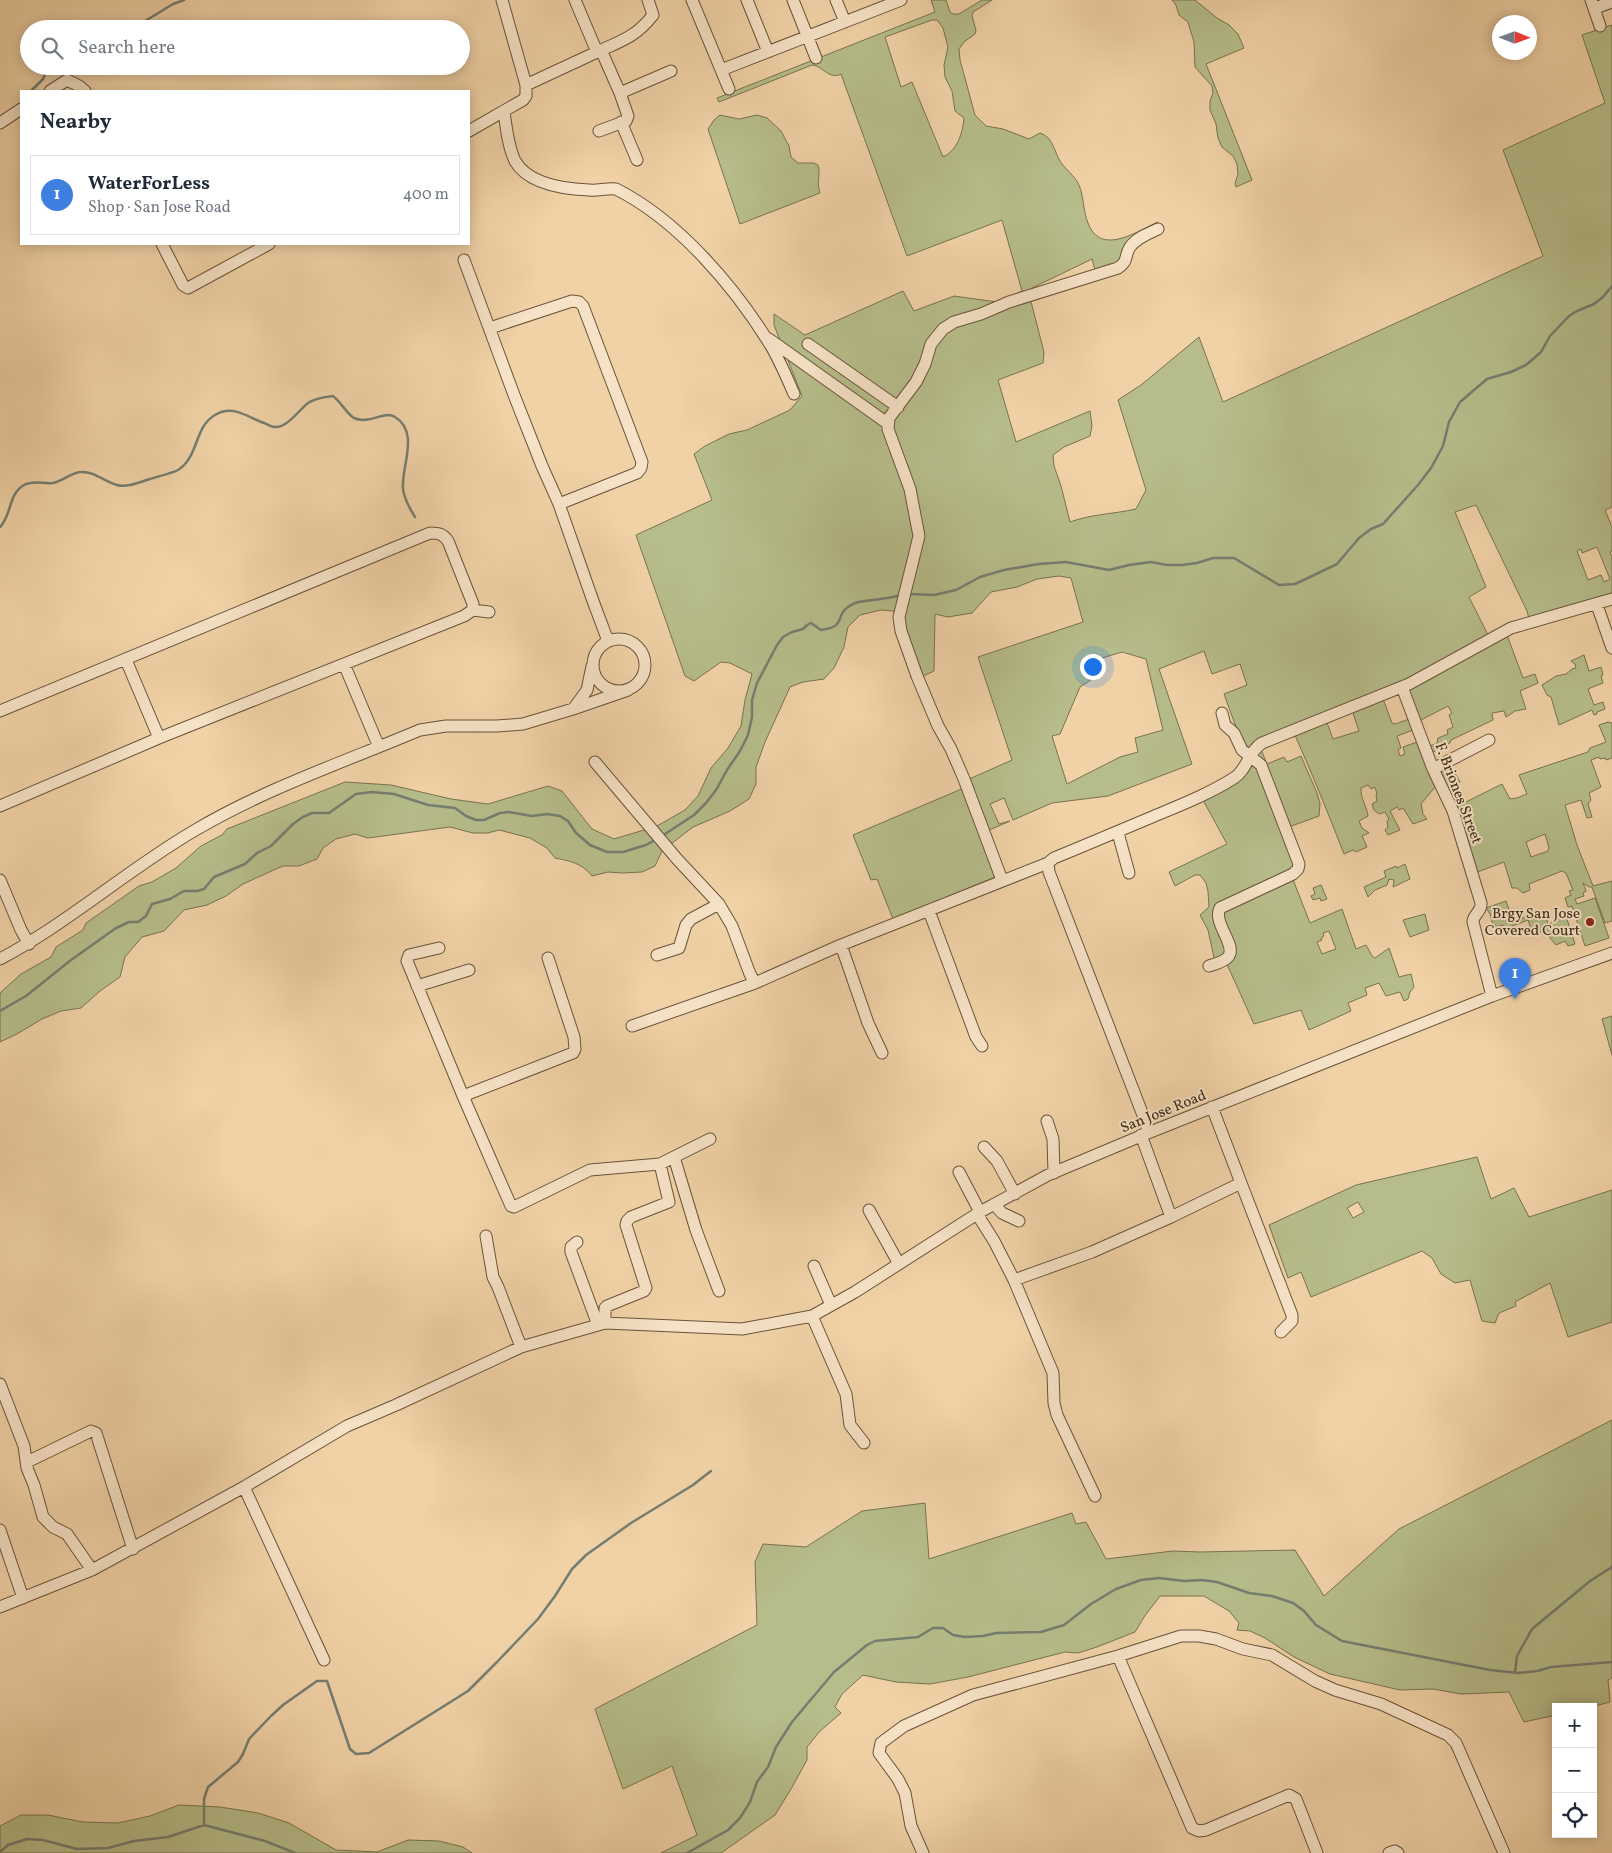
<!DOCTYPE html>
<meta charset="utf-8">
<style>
:root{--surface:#fff;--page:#f6f6f7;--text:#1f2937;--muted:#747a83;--line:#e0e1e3;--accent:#8f2418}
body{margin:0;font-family:Vollkorn,serif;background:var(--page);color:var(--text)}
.controls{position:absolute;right:15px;bottom:15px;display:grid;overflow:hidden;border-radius:0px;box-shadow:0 2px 12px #0003}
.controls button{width:45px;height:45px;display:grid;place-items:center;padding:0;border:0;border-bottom:1px solid var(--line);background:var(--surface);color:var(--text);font:25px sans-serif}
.compass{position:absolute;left:1492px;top:15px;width:45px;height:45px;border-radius:50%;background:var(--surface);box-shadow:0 2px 12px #0003;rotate:91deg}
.you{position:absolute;left:1092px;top:666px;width:18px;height:18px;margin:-12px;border:4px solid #fff;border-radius:50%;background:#1a73e8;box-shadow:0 0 0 8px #1a73e833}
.badge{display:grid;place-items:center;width:32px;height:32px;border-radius:50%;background:var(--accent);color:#fff;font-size:16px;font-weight:700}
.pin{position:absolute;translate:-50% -41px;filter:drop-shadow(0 1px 2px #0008)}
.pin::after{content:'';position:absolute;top:26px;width:18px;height:15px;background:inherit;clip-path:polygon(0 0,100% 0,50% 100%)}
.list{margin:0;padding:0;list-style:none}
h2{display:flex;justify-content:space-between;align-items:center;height:65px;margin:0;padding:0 20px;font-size:21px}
h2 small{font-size:16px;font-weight:400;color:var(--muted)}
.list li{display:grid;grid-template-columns:32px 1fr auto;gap:15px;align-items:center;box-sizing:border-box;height:80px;margin:0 10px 10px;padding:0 10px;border:1px solid var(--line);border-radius:0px}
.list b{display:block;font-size:19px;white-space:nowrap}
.list p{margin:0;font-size:16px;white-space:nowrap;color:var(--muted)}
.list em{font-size:16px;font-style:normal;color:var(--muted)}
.icon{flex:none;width:28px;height:28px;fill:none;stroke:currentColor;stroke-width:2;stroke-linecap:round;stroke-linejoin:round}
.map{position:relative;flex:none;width:1612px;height:1853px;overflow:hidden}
.search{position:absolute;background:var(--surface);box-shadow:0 2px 12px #0003;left:20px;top:20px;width:450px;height:55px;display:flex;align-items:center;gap:12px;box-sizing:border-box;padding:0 18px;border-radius:28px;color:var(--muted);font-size:19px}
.panel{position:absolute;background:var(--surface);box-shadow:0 2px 12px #0003;left:20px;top:90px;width:450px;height:155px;border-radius:0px}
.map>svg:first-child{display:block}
.green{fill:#b6bd8a;stroke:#78734f;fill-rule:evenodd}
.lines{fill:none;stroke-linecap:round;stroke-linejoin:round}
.stream{stroke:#757e71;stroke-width:2.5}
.minor-casing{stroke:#685339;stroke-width:13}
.minor{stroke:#f6e2c6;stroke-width:11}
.poi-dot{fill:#8f2418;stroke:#f6e2c6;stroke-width:2}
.labels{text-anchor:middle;stroke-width:4;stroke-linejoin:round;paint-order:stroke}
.street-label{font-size:15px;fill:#3a2914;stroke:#f6e2c6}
.poi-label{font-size:15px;fill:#3a2914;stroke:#f6e2c6;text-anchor:end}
</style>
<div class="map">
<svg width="1612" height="1853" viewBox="0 0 1612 1853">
<rect width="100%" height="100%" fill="#f1d2a7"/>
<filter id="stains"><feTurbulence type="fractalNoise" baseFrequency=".004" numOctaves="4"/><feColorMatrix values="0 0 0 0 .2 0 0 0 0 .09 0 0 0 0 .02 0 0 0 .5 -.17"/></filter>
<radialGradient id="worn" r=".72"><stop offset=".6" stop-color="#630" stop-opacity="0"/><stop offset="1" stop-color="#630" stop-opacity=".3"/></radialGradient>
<!-- green -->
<path class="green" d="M931,0h15l4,12 3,2h6l23,-14h10l-19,12 -1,4 4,14 -1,4 -11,8 -5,7 1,11 15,55 11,11 17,3 26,10 11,-6c13,4 14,18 20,28 5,8 15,15 19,24 5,12 4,26 9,38 13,34 49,8 70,-1l2,4 -14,5 -23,30 -28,9 -3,-11 -64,31 16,62 -1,11 -45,17 18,62 74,-31 2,15 -2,10 -26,11 -11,8 1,11 7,20 9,36c22,-8 44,-8 66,-13l10,-19 -28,-90 23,-15 58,-48 24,65 320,-146 -40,-106 102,-47 -23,-68 30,-10v482l-7,3 7,17v24l-2,1 2,5v40l-83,22 -2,-8 -51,-106 -21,7 31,75 -17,10 20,40 -62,34 -178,79 -5,-1 -20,-55 23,-9 -7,-21 -28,10 -8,-23 -45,18 33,95 -84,32 -56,7 -39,17 -9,-22 -14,6 9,20 11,-3 -23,10 -20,-51 45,-20 -34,-103 105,-35 -12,-44 -12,-2 -22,3 -20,8 -26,5 -19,21 -24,4 -13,-3 -1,57 -11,5 -18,-45v-19l-24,-2 -21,5 -12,12 -4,20 -10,21 -10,11 -21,3 -13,5 -25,55 -9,25v17l-7,15 -19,12 -37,16 -31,24 -7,15 -13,6 -20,1 -14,-1 -16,4c-10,-13 -22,-15 -37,-18l-8,-10 -17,-10 -31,-8 -11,3h-15l-23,-6 -82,11 -13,-4 -19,5 -13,9 -6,11 -18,7h-16l-7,3 -33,15 -17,12 -19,9 -23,5 -20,21 -22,6 -17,20 -5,20 -20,14 -19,17 -20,3 -19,8 -25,15 -17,8v-49l21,-19 30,-17 5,-10 27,-17 3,-7 53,-37 13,-4 24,-14 25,-22 21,-11 5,-6 118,-47 46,3 60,14 37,5 60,-18 14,5 30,38 22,10 43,-13 28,-16 13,-14 13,-28 17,-20 13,-22 4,-26 7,-26 -22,-11 -9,-1 -27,19 -9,-5 -49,-141 76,-35 -18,-46 11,-8 24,-12 18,-4 43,-20 12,-14 -28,-71v-11l31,21 98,-44 11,20 40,-15 43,6 25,-11 -20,-71 -95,36 -66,-182c-12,6 -18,-8 -29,-9l-93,37 -2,-4 218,-86zM932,20h5l6,8 5,19 -4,18 1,12 7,14 3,20 9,7c-1,15 -7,33 -21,39l-31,-75 -11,5 -16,-50zM1597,547l13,32 -6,3 -3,-7 -13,5 -11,-29 4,-2 1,4zM1122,652l24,7 17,71 -28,8 3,14 -18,5 -53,27 -15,-48 8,-2 20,-47 17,-11 5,-18z
M1172,0h23l22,18 12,7 9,9 6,14 -38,16 46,116 -16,7 -1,-3 3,-10 -1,-10 -4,-8 -11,-9 -4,-9 -2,-14 -6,-14v-9l3,-8 -1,-7 -17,-19 -1,-25 -6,-20 -9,-7 -3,-10z
M720,115l19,4 18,-4 10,3 14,13 8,15 2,11 7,6h16l4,2c3,9 -2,17 2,28l-80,31 -32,-95 6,-9z
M1507,635l16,43 12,-4 3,9 -18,8 6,18 -11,2 -9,6 -2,-6 -12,2 1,7 -42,20 -1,3 -19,10 -3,-6 9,-4 1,-5 10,-4 -1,-4 6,-3 -4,-12 3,-2 -4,-7 -29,15 -11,-33z
M1584,655l5,16 12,-4 2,8 -2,1 2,7 -15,6 6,16 9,-3 2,7 -8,3v2l-3,1 -2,-5 -33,15 -8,-28 -4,-2 -5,-10 14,-9 10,-2 6,-5 4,-1 -1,-4 -4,-3z
M1383,699l9,24 3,1 17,-6 4,11 -19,7 4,12 -3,2 2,6 5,-2 -2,-7 17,-6 16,45 -15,18 2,10 4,5 -14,5 -10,-16 -4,2 -2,-3 -7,4 10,19 -12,5 -3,-5 3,-3 -1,-6 2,-2 -4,-7 -6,2 -5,-4 -2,-6 5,-3 -1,-6 1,-1 -2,-7 -4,2 -3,-4 -7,3c-1,9 6,19 7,28l-9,5 3,7 7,5 -7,3 5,11 -11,5 -3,-2 -9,4c-16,-41 -32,-81 -50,-121l32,-13 7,19 26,-8 -7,-21z
M1608,722l4,1v35l-6,2 -1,-2 -5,1 -1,-2 -8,3 10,27 -12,6 2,7 -3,4 4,13 -5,1 -6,-18 -16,5 12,40 16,41 19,-5v40l-7,2 -13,-36h-3l-6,-4 3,8 -3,2 1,3 -9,3 2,5 18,-6 14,40 -24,8 -13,-40 -4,1 -3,-9 6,-3 -2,-4 4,-1 -7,-17 -4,-2 -33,13 1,6 -7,3 -6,-5h-5l-8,-26 -29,11 -21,-65 48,-24 8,15 7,-1 10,-4 -8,-19 69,-23 2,-4 16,-6 -7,-17zM1545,834l4,14 -1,3 -17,6 -5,-15z
M1260,747l7,17 17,-7 3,5 14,-6 16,37 3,11 -1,12 -33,12 -31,-78z
M1254,763l42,105 -76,36 8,49 -13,9 -7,-32 -8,-15 9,-8 -1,-16 -2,-8 -6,-8h-5l-20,11 -6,-14 58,-28 -24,-44 45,-35z
M1449,763l11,19 -16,8 -7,-21z
M964,788l31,89 -102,42 -16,-40 -6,1 -18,-45z
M1405,864l5,15 -17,8 1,-7 -5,-1 -2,6 -12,5 -7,7 -4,-10 22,-10 -2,-6 12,-5 1,2z
M1292,877l18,46 32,-14 14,40 10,-4 6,11 3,2 14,-10 10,29 12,-3 3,13 -4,5 -2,7 -4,2 -4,-9 -14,4 -7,-13 -14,5 2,7 -19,8 3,8 -42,19 -8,-20 -47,14 -28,-62 -4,-41 3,-15zM1329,931l7,18 -14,5 -5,-12 5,-2 -1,-2 3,-2 -1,-3z
M1321,885l6,14 -6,2 -1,-3 -7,2 -2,-4 4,-2 -2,-6z
M1506,901l7,20 31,-9 4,12 6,-2v-3l12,-3 9,28 -7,2 -3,-5 -9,4 -11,-13h-4l-8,3 -5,-15 -24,9 -1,-4 -7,2 -1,-3 -2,1 -3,-11 -4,-6z
M1425,914l4,16 -19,7 -7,-17z
M1612,1016v39l-10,-36z
M1477,1157l14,42 23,-11 15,29 83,-27v132l-44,15 -18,-54 -35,19 1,4 -17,7 -4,10 -13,-2 -12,-41 -15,3 -14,-9 -9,-16 -10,-7 -111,46 -10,-25 -13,6 -19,-53 87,-40zM1358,1202l6,10 -11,6 -6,-10z
M1612,1420v258l-4,2 2,22 -19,5h-35v8l-32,7 -15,-30 -48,2 -28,-5 -33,1 -70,-16 -36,-17 -29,-19 -15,-7 -13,-1 2,-7 -10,-12 -25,-15h-44l-16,21 -9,15 -38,15 -19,6 -13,-1 -97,25 -38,7 -34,-2 -33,-7 -21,19 -7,13 6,6 -21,18 -13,16v13l-16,29 -16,26 -54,38h-60l36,-18 -25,-69 -49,23 -28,-80 162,-84 -2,-63 8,-18 43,3 56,-36 63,-8 4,56 143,-46 4,11 10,-2 20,37 67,-8 27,1 95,-2 29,46 75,-67z
M179,1805l41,2 38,6 31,10 47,27 41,2 31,-12 31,1 24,6 9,6h-472v-27l21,-11h27l35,7 35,1 32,-7z"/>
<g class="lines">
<!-- stream -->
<path class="stream" d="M132,29l41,-25 11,-4
M31,91l12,-12 6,-13
M0,527c12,-12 8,-33 24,-42 9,-5 19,-1 29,-2 10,-2 19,-11 28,-11 13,-1 24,10 36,13 10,3 23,-3 33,-6 6,-2 23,-6 28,-9 21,-13 16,-43 37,-55 18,-11 32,2 49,8 3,1 8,4 11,4 12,1 24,-17 33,-24 8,-5 16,-6 25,-7 7,5 15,19 21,22 15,7 30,-8 41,-1 25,15 6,50 8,72 1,10 7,20 12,28
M909,594l25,1 22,-5 24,-13 24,-7 35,-6 27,-2 43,8 20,-5 22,-3 16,3h15l15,-2 16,-5h21l45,27 16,-1 13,-6 29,-14 22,-26 12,-9 12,-5 35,-39 13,-17 12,-22 6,-24 11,-20 27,-23 24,-7 15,-7 15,-13 9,-16 19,-20 8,-5 17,-7 9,-7 9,-11
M662,836l32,-21 12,-12 10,-13 11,-20 13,-19 8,-16 4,-18v-17l5,-17 20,-38 6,-8 9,-5 11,-3 4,-4 4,-2 10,7c26,-3 14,-15 27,-23 10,-8 26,-6 38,-9 5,0 10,-2 15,-3
M0,1011l26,-15 45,-36 45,-32 13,-6h9l8,-6 6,-12 18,-5 14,-8h13l7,-2 10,-12 31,-13 12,-11 14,-7 22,-22 10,-7 9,-4h17l27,-19 16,-2 22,2 34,11 27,3 11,8 10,4h8l16,-7 9,-1 23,4 15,-2 13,2 8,5 8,12 14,12 17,7h16l23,-7 9,-5
M1515,1672l2,-16 15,-27 58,-48 22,-14
M204,1825v-26l4,-12 30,-25 5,-8 6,-15 22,-23 12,-11 34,-24h10l23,68 6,5 13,-1 99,-62 29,-29 41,-43 17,-23 17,-27 14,-14 45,-32 62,-38 18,-14
M0,1852l8,-7 19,-6 16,1 34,9 31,-1 26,-7 34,-4 36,-12 61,16 30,12
M687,1853l41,-23 12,-12 10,-16 7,-20 11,-15 8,-20 16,-25 42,-50 33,-27 8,-4 43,-4 15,-9h10l10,7 12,2 18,-1 13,-3 45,-1 23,-7 27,-21 25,-15 25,-9 18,-2 25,3 18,-1 15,2 32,11 23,3 21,7 11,8 12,14 26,16 148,29 28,3 19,-2 14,-4 61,-5"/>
<defs>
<path id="minor" d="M692,0l37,89
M747,0l21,52
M793,0l23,58
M836,0l9,22
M1591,0l9,26
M1595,8l17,-6
M597,52c24,-11 39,-15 56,-37l-5,-15
M721,70l180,-70
M526,85l71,-33 -22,-52
M50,91l17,-11 12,6 6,5
M620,93l51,-22
M504,111c2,16 4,35 11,50 13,23 50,28 74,29 9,1 17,-2 27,-1 62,31 119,98 155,157 9,15 16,32 23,48
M621,122l16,38
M0,123l21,-14
M469,131l54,-31 3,-4v-11l-24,-85
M599,131l27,-10 2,-5 -8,-23 -19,-43
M162,244l21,41 5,3 81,-44
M464,260l50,135 28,71 17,38 34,97 15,40
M490,328l82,-27 7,1 4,4 59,156 -1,6 -4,5 -78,31
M769,339l118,84
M808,344l90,63
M1597,605l15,43
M473,610l16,2
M593 665a26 26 0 1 1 52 0a26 26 0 1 1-52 0Z
M126,660l33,78
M344,664l35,83
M1402,687l31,82 20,42 28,92c1,9 -8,11 -8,19l19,74
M574,708l13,-18 5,-24
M0,711l430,-178c9,0 13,1 18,8l25,63v6l-9,6 -305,122 -159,68
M595,762l82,97 42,45 13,22 18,48 5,9 86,-38 207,-82 6,-5c37,-15 74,-31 110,-46 24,-10 48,-20 70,-34 13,-8 14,-26 28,-35l147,-59 102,-56 101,-29
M1433,769l56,-29
M1118,833l11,40
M1048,863l1,9 97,251 2,10
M0,880l21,50 8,14
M1002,880l-38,-101 -13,-30 -13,-23 -21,-50 -16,-45 -2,-14 20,-81 -9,-47 -22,-60 1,-11 27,-36 9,-18 6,-20 12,-15 11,-7 27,-8 28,-12 109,-34c11,-7 6,-12 12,-21 6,-9 19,-14 28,-18
M929,911l47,126 6,9
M841,945l27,78 14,30
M439,948l-30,7 -2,6 56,135 48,110 3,1 76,-37 70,-6 50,-25
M657,955l22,-7 7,-23 5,-6 28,-15
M0,959c68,-36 126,-88 192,-127 72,-43 152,-70 228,-102l26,-4h51l26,-2 50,-15 55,-19
M1209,966c6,-2 15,-4 19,-9 10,-11 -16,-34 -8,-49l73,-34 5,-5 1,-5 -38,-99 -19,-15 -8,-17 -9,-8 -3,-12
M417,986l52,-16
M632,1026l123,-43
M463,1096l110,-43 2,-4 -1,-12 -26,-79
M1047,1121l6,18 1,34
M1141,1135l30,82
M984,1147l13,14 18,33
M674,1157l22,73 23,61
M959,1172l21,40
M1241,1183l51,132v6l-11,11
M994,1204l8,9 17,8
M869,1210l30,54
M977,1214l17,27 20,39 39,93 1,30 3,12 38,81
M486,1236l7,41 5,10 23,60
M577,1242l-6,5v5l27,73
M814,1266l17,39
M1014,1280l78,-28 79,-35 70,-34 -29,-76
M812,1316l34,78 4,31 14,18
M605,1323v-15l2,-2 37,-15 2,-3 -20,-63 1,-4 4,-4 38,-15 -9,-38
M0,1384l24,62 3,22 7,17 9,32 10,10 14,7 25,36
M27,1462l64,-31 5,2 37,116
M244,1487l80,173
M0,1530l23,68
M0,1607l92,-37 152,-83 103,-61 49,-21 125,-58 84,-24 137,6 70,-13 43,-24 125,-80 68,-37 100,-42 344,-137 120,-43
M1118,1656l74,172 7,3 7,-1 83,-35 7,4 21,54
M923,1853l-12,-27 -6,-33 -7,-14 -19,-26 2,-10 23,-17 69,-31 145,-39 63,-20h18l17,3 27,10 29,6 43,26 20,9 46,14 67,31 8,8 48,110
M1389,1853l6,-2 3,2"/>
</defs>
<!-- minor casing -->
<use href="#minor" class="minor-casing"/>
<!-- minor -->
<use href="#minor" class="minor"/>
</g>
<!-- markers -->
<circle class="poi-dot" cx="1590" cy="922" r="5"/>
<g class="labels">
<!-- street labels -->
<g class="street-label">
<text transform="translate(1459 793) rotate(69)" y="5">F. Briones Street</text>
<text transform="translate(1163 1111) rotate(-22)" y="5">San Jose Road</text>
</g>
<!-- poi labels -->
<g class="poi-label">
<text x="1580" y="918">Brgy San Jose<tspan x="1580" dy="17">Covered Court</tspan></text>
</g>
</g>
<rect width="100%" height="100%" filter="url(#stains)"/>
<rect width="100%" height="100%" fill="url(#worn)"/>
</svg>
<div class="controls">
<button>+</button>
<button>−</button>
<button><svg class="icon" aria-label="locate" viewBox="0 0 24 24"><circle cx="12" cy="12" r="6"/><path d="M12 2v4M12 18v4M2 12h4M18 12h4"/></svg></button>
</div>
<svg class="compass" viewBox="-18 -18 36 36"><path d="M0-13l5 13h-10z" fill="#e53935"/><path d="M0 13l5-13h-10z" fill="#747a83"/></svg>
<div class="you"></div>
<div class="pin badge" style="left:1515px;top:999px;background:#3f7fe0">1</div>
<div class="search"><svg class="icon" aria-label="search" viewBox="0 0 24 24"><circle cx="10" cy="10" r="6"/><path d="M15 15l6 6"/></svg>Search here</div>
<section class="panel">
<h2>Nearby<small></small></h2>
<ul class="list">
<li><span class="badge" style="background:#3f7fe0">1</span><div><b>WaterForLess</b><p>Shop · San Jose Road</p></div><em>400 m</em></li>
</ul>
</section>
</div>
